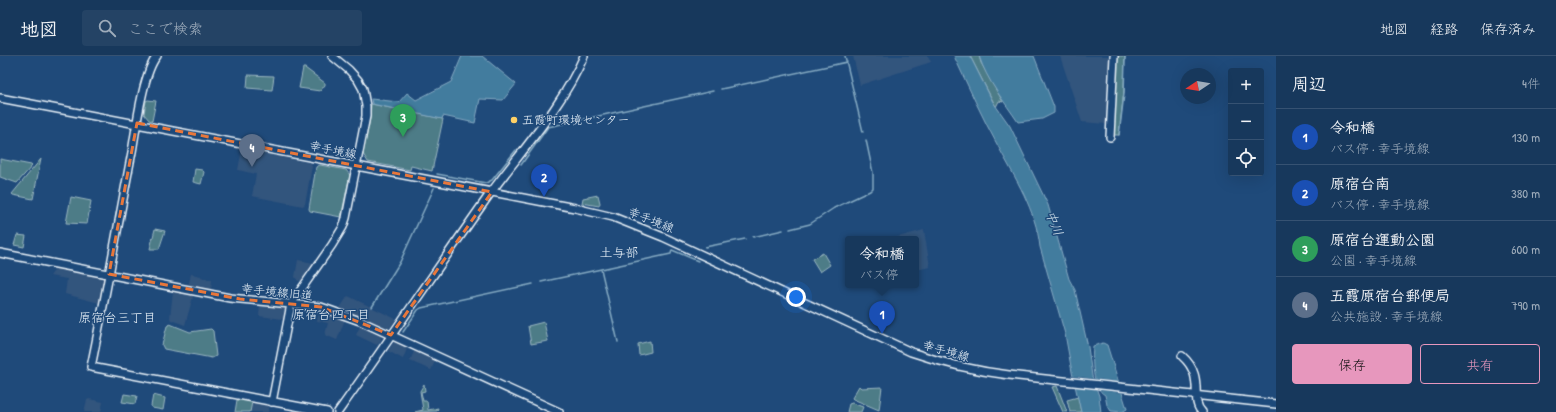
<!DOCTYPE html>
<html lang="ja">
<meta charset="utf-8">
<style>
:root{--surface:#17385c;--page:#244365;--text:#f1f3f6;--muted:#9eacbb;--line:#365272;--accent:#e797bd}
body{margin:0;font-family:"Patrick Hand","Klee One",sans-serif;background:var(--page);color:var(--text)}
.controls{position:absolute;right:12px;top:12px;display:grid;overflow:hidden;border-radius:4px;box-shadow:0 4px 16px #0002}
.controls button{width:36px;height:36px;display:grid;place-items:center;padding:0;border:0;border-bottom:1px solid var(--line);background:var(--surface);color:var(--text);font:20px sans-serif}
.compass{position:absolute;left:1180px;top:12px;width:36px;height:36px;border-radius:50%;background:var(--surface);box-shadow:0 4px 16px #0002;rotate:258deg}
.you{position:absolute;left:796px;top:241px;width:14px;height:14px;margin:-10px;border:3px solid #fff;border-radius:50%;background:#1a73e8;box-shadow:0 0 0 6px #1a73e833}
.badge{display:grid;place-items:center;width:26px;height:26px;border-radius:50%;background:var(--accent);color:#fff;font-size:13px;font-weight:700}
.pin{position:absolute;translate:-50% -33px;filter:drop-shadow(0 1px 2px #0008)}
.pin::after{content:'';position:absolute;top:21px;width:14px;height:12px;background:inherit;clip-path:polygon(0 0,100% 0,50% 100%)}
.popup{position:absolute;left:845px;top:180px;width:74px;height:52px;box-sizing:border-box;display:grid;place-content:center;border-radius:4px;background:var(--surface);filter:drop-shadow(0 1px 3px #0005);font-size:13px;white-space:nowrap;color:var(--muted)}
.popup b{font-size:15px;color:var(--text)}
.popup::after{content:'';position:absolute;left:50%;top:100%;margin-left:-8px;border:8px solid transparent;border-top-color:var(--surface)}
.list{margin:0;padding:0;list-style:none}
h2{display:flex;justify-content:space-between;align-items:center;height:52px;margin:0;padding:0 16px;font-size:17px}
h2 small{font-size:13px;font-weight:400;color:var(--muted)}
.list li{display:grid;grid-template-columns:26px 1fr auto;gap:12px;align-items:center;box-sizing:border-box;height:56px;padding:0 16px;border-top:1px solid var(--line)}
.list b{display:block;font-size:15px;white-space:nowrap}
.list p{margin:0;font-size:13px;white-space:nowrap;color:var(--muted)}
.list em{font-size:13px;font-style:normal;color:var(--muted)}
.actions{display:flex;gap:8px;padding:12px 16px}
.actions a{flex:1;padding:9px 0;border:1px solid var(--accent);border-radius:4px;text-align:center;font-size:14px;color:var(--accent)}
.actions .main{background:var(--accent);color:#111}
.icon{flex:none;width:22px;height:22px;fill:none;stroke:currentColor;stroke-width:2;stroke-linecap:round;stroke-linejoin:round}
.map{position:relative;flex:none;width:1276px;height:356px;overflow:hidden}
header{display:flex;align-items:center;gap:24px;box-sizing:border-box;height:56px;padding:0 20px;background:var(--surface);border-bottom:1px solid var(--line)}
header strong{font-size:19px}
nav{display:flex;gap:22px;margin-inline-start:auto;font-size:14px}
.search{width:280px;height:36px;background:var(--page);display:flex;align-items:center;gap:10px;box-sizing:border-box;padding:0 14px;border-radius:4px;color:var(--muted);font-size:15px}
main{display:flex}
aside{flex:1;background:var(--surface)}
.map>svg:first-child{display:block}
.built{fill:#33547d}
.green{fill:#4d7c87;stroke:#9ab6c0}
.water{fill:#437b9e;stroke:#85aac2}
.pier{fill:#1f4a7a}
.lines{fill:none;stroke-linecap:round;stroke-linejoin:round}
.stream{stroke:#85aac2;stroke-width:1.5}
.secondary-casing{stroke:#e8f1f8;stroke-width:10}
.secondary{stroke:#1f4a7a;stroke-width:7}
.marked{fill:none;stroke:#e8773b;stroke-width:3;stroke-dasharray:8 5;stroke-linejoin:round}
.poi-dot{fill:#ffd166;stroke:#1f4a7a;stroke-width:1.5}
.labels{text-anchor:middle;stroke-width:3;stroke-linejoin:round;paint-order:stroke}
.poi-label{font-size:12px;fill:#e8f1f8;stroke:#1f4a7a;text-anchor:start}
.street-label{font-size:12px;fill:#e8f1f8;stroke:#1f4a7a}
.water-label{font-size:13px;font-style:italic;fill:#cfdfea;stroke:#1f4a7a}
.neighbourhood-label{font-size:13px;fill:#e8f1f8;stroke:#1f4a7a}
</style>
<header>
<strong>地図</strong>
<div class="search"><svg class="icon" aria-label="search" viewBox="0 0 24 24"><circle cx="10" cy="10" r="6"/><path d="M15 15l6 6"/></svg>ここで検索</div>
<nav><a>地図</a><a>経路</a><a>保存済み</a></nav>
</header>
<main>
<div class="map">
<svg width="1276" height="356" viewBox="0 0 1276 356">
<rect width="100%" height="100%" fill="#1f4a7a"/>
<filter id="ink" filterUnits="userSpaceOnUse"><feTurbulence type="fractalNoise" baseFrequency=".025" numOctaves="2"/><feDisplacementMap in="SourceGraphic" scale="8" xChannelSelector="R" yChannelSelector="G"/><feConvolveMatrix kernelMatrix="1 2 1 2 8 2 1 2 1" color-interpolation-filters="sRGB"/></filter>
<g filter="url(#ink)">
<!-- built -->
<path class="built" d="M853,0h75l3,6 -71,23z
M1060,0h50l-3,68 -25,-2z
M246,94l65,13 1,3 -7,38 -2,2 -51,-10 4,-22 -18,-4 3,-16z
M924,174l6,37 -14,3v-31h-25z
M298,204l15,3 -11,17 -4,1 -3,-4z
M58,210l44,9 2,4 -5,24 -34,-9 2,-15 -17,-3z
M191,218l10,2v2l11,2 -1,10 -2,1 -21,-4z
M175,233l19,4 -9,32 -14,-5 -1,-2 3,-27z
M348,240l48,23 -7,10h-4l-45,-19v-2z
M263,247l20,2 2,3 -2,11 -24,-3 1,-11z
M320,254l26,7 -9,23 -12,-5 3,-12 -11,-2z
M361,268l19,8 1,8 -4,5 -21,-10z
M397,285l11,5 -5,13 -15,-8 6,-9z
M415,293l21,10 -5,11 -21,-9z
M89,343l14,3 -2,10h-17l3,-12z
M252,346l15,3 2,2 -1,5h-18z"/>
<!-- green -->
<path class="green" d="M970,0h9l2,7 22,39 -4,-1 -3,6z
M1116,0h9l-1,34 -5,45h-4l-3,-1z
M303,12h2l20,15v2l-5,6 -21,-3z
M248,19l26,1 -2,14 -25,-2z
M148,44l8,1 -4,20 -3,-1 -5,-6 2,-13z
M371,48l72,15 -11,52 -21,-5 -1,4 -42,-8 -5,-8 7,-36z
M0,103l31,6 1,1 -15,17 -17,-6z
M41,103l-8,40 -20,-4 -1,-1z
M320,109l26,5 4,5 -9,42 -31,-6 -1,-2 7,-42z
M195,113l7,1 2,2 -3,12 -8,-2z
M598,139l2,8 -1,3 -17,-3 1,-5z
M71,141l20,4 -4,23 -21,-1z
M155,173l10,2 -6,18h-9z
M17,179l9,1 -2,11 -10,-2z
M823,197l7,12 -10,7 -8,-13z
M544,266l4,19 -17,3 -3,-18z
M170,268l20,8 21,-3 2,2 3,25 -4,2 -48,-9 -2,-4 5,-19z
M650,285l1,11 -12,3 -1,-11z
M424,328l1,7 -4,1 2,9h4l1,9 10,-2 -1,3 -22,1 8,-2 -3,-19z
M859,330l2,2 21,-1 -3,23 -26,-11 -1,-1z
M1057,330l10,26h-4l-11,-25z
M124,338l13,2 -2,8 -13,-2z
M153,339l12,3 -2,12 -11,-2 -1,-2z
M1078,341l3,15h-11l-3,-12z
M239,343l13,3 -2,10h-15l2,-12z
M852,347l11,4 -2,5h-14l2,-8z"/>
<!-- water -->
<path class="water" d="M462,0h20l34,28 -13,16 -23,-1 -5,24 -32,-7 -1,3 -70,-15 -1,-5 28,3 8,-9 9,7 35,-18z
M954,0h16l23,46 17,24 38,79 21,74 6,11 13,57 4,29 7,20 2,16h-20l-9,-40 -7,-38 -25,-87c-4,-37 -25,-69 -42,-101 -16,-29 -30,-60 -44,-90z
M979,0h55l20,51v6l-12,6 -24,3c-14,-21 -31,-41 -39,-66z
M1103,287l4,2 20,64 -5,3 -11,-1 -4,-6 -2,-10c-13,-7 -13,-35 -12,-49z"/>
<!-- pier -->
<path class="pier" d="M1071,320l49,6 4,11 -50,-6z"/>
<g class="lines">
<!-- stream -->
<path class="stream" d="M845,0l18,76
M721,33l126,-27
M1119,79l5,-41 1,-38
M521,109l27,-38 165,-36
M437,118l49,9 6,-3 24,-30
M790,173l20,-5 24,-16 36,-17 3,-3v-15l-7,-33
M753,181l30,-7
M705,191l40,-8
M601,213l17,73
M541,226l130,-28 1,-4 26,11
M372,251l28,-45 34,-74
M403,276l15,-22 3,-2 112,-24"/>
<defs>
<path id="secondary" d="M157,0c-14,16 -21,73 -25,96 -14,72 -26,143 -41,215l236,45
M0,42l388,74 187,36 38,9 50,20 248,115c32,11 64,19 98,23l267,29
M1110,81l4,-81
M0,197l230,45 91,9 39,14 199,91
M1182,300c24,21 7,44 20,56
M272,346l19,-98 41,-59 11,-18 3,-9 20,-102v-10l-3,-17 -5,-9 -9,-10 -17,-14
M338,356c52,-73 102,-148 154,-221 32,-43 71,-86 92,-135"/>
</defs>
<!-- secondary casing -->
<use href="#secondary" class="secondary-casing"/>
<!-- secondary -->
<use href="#secondary" class="secondary"/>
</g>
</g>
<!-- marked area -->
<path class="marked" d="M137,67l355,69 -101,143 -70,-28 -81,-8 -131,-25z"/>
<!-- markers -->
<circle class="poi-dot" cx="514" cy="64" r="4"/>
<g class="labels">
<!-- poi labels -->
<g class="poi-label">
<text x="522" y="68">五霞町環境センター</text>
</g>
<!-- street labels -->
<g class="street-label">
<text transform="translate(333 94) rotate(11)" y="4">幸手境線</text>
<text transform="translate(651 164) rotate(22)" y="4">幸手境線</text>
<text transform="translate(277 236) rotate(6)" y="4">幸手境線旧道</text>
<text transform="translate(946 295) rotate(16)" y="4">幸手境線</text>
</g>
<!-- water labels -->
<g class="water-label">
<text transform="translate(1055 167) rotate(68)" y="5">中川</text>
</g>
<!-- neighbourhood labels -->
<g class="neighbourhood-label">
<text x="619" y="201">土与部</text>
<text x="331" y="263">原宿台四丁目</text>
<text x="117" y="266">原宿台三丁目</text>
</g>
</g>
</svg>
<div class="controls">
<button>+</button>
<button>−</button>
<button><svg class="icon" aria-label="locate" viewBox="0 0 24 24"><circle cx="12" cy="12" r="6"/><path d="M12 2v4M12 18v4M2 12h4M18 12h4"/></svg></button>
</div>
<svg class="compass" viewBox="-18 -18 36 36"><path d="M0-13l5 13h-10z" fill="#e53935"/><path d="M0 13l5-13h-10z" fill="#9eacbb"/></svg>
<div class="you"></div>
<div class="pin badge" style="left:882px;top:278px;background:#1a4fb4">1</div>
<div class="popup"><b>令和橋</b>バス停</div>
<div class="pin badge" style="left:544px;top:141px;background:#1a4fb4">2</div>
<div class="pin badge" style="left:403px;top:81px;background:#2e9e5b">3</div>
<div class="pin badge" style="left:252px;top:111px;background:#5c6f8a">4</div>
</div>
<aside>
<h2>周辺<small>4件</small></h2>
<ul class="list">
<li><span class="badge" style="background:#1a4fb4">1</span><div><b>令和橋</b><p>バス停 · 幸手境線</p></div><em>130 m</em></li>
<li><span class="badge" style="background:#1a4fb4">2</span><div><b>原宿台南</b><p>バス停 · 幸手境線</p></div><em>380 m</em></li>
<li><span class="badge" style="background:#2e9e5b">3</span><div><b>原宿台運動公園</b><p>公園 · 幸手境線</p></div><em>600 m</em></li>
<li><span class="badge" style="background:#5c6f8a">4</span><div><b>五霞原宿台郵便局</b><p>公共施設 · 幸手境線</p></div><em>790 m</em></li>
</ul>
<div class="actions"><a class="main">保存</a><a>共有</a></div>
</aside>
</main>
